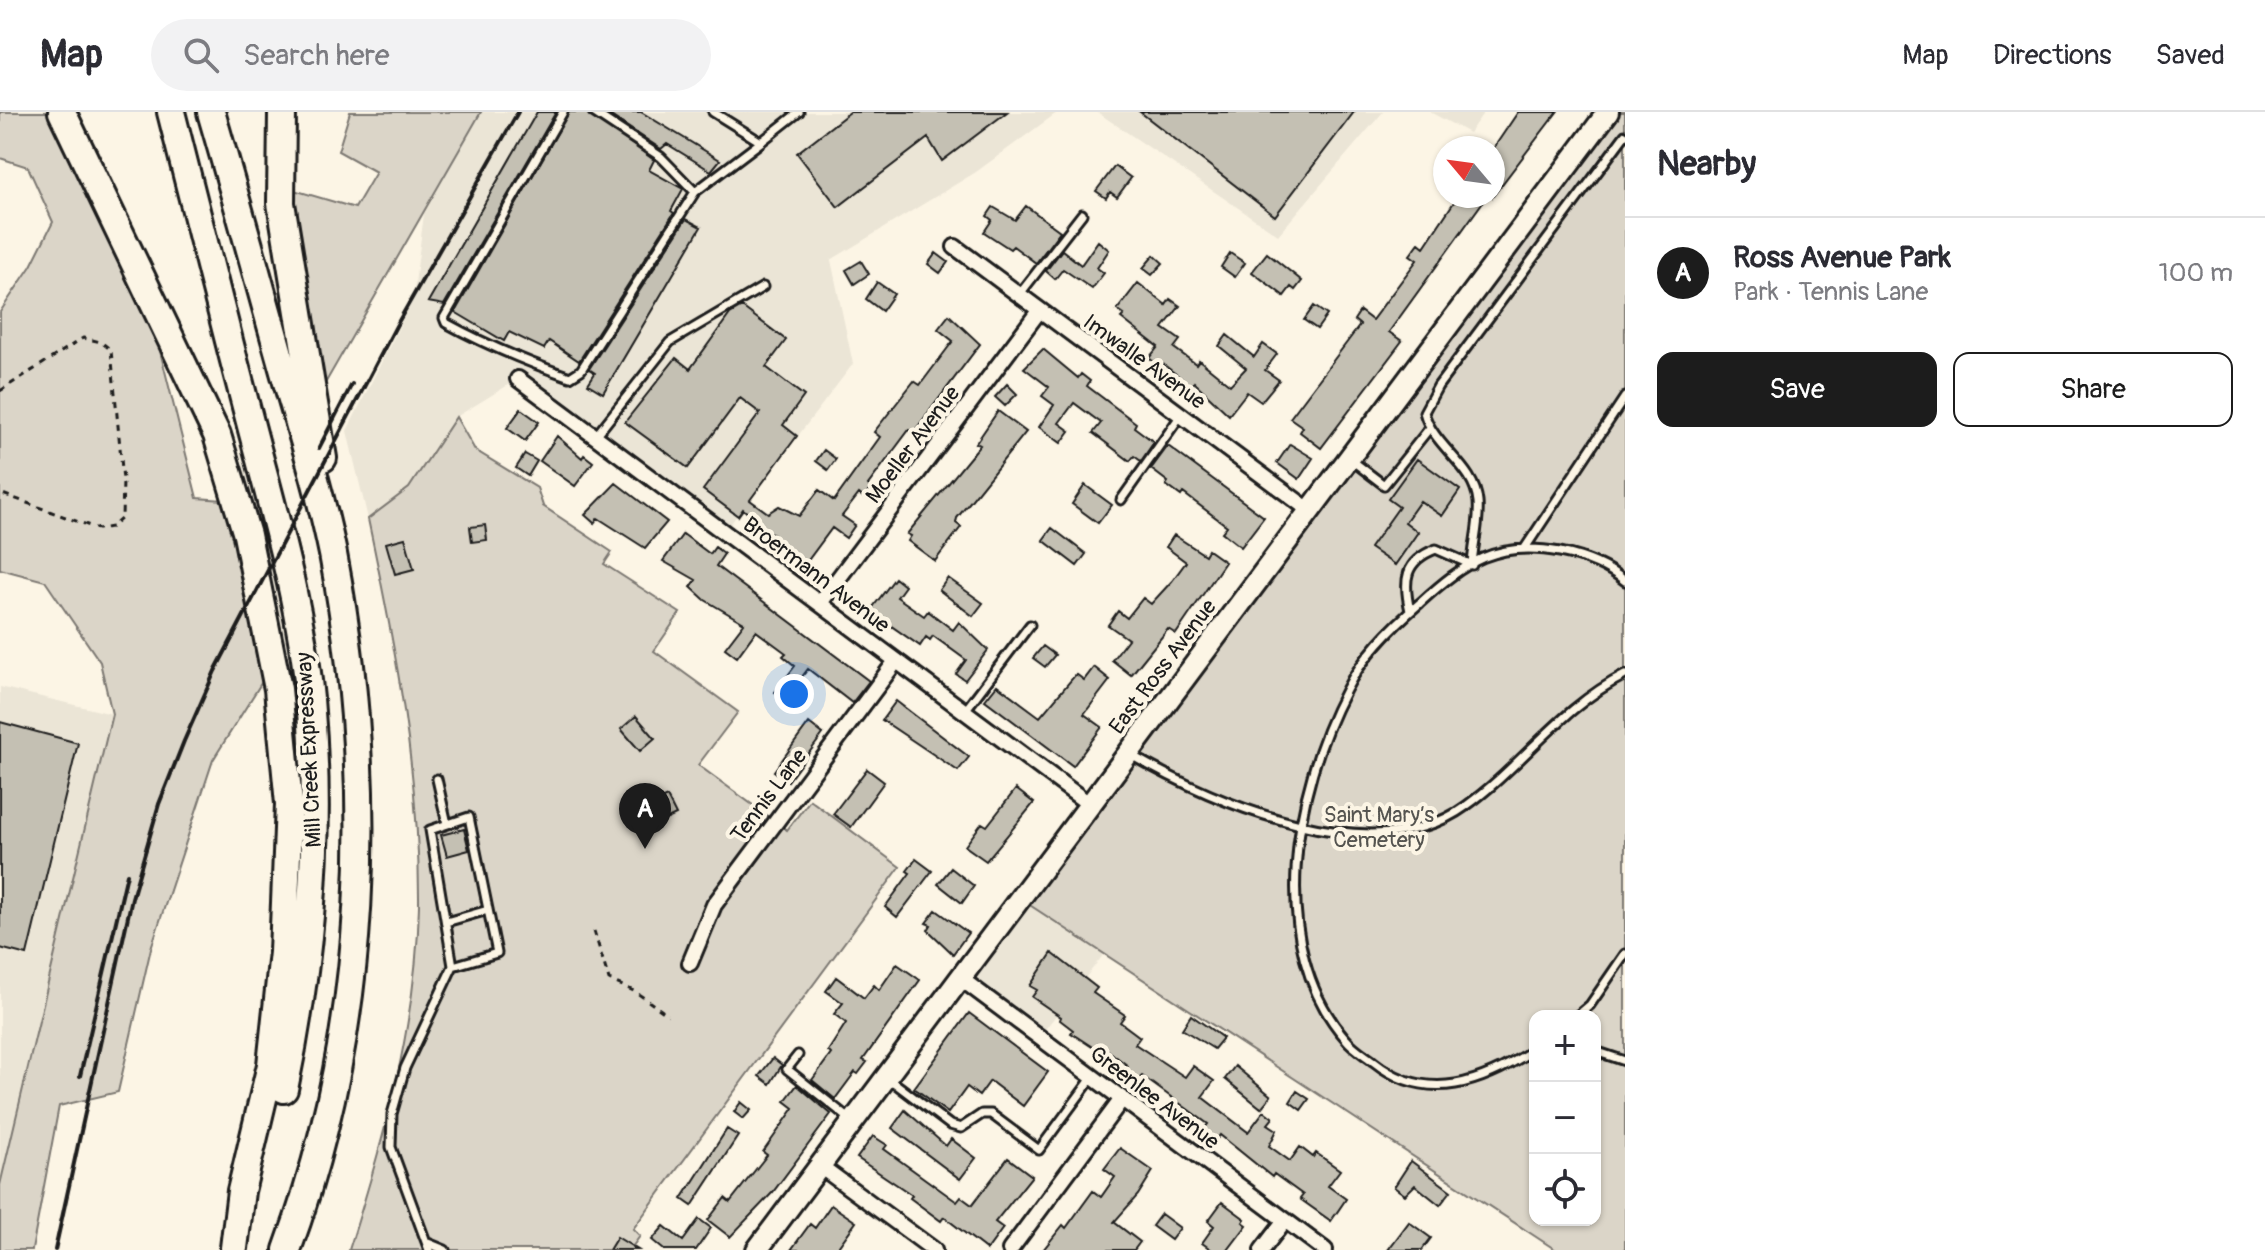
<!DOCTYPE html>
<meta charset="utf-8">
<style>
:root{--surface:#fff;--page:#f2f2f3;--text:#2b2b33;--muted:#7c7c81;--line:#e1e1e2;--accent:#1c1c1c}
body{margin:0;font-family:Pangolin,sans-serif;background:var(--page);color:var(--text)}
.controls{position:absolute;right:24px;bottom:24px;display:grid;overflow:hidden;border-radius:16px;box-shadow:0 2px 6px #0004}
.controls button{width:72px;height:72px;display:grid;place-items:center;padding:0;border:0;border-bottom:2px solid var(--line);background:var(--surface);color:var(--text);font:40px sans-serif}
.compass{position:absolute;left:1433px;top:24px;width:72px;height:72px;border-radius:50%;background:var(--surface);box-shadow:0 2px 6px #0004;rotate:299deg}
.you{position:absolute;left:794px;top:582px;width:28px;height:28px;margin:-20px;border:6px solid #fff;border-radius:50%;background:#1a73e8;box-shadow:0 0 0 12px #1a73e833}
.badge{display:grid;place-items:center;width:52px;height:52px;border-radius:50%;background:var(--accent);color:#fff;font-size:26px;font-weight:700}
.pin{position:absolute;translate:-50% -66px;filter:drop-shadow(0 2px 4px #0008)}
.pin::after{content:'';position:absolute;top:42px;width:28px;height:24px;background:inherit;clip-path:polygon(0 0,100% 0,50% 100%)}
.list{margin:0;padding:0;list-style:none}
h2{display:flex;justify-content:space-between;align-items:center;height:104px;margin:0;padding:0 32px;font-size:34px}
h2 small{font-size:26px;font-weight:400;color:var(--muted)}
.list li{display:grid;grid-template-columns:52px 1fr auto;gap:24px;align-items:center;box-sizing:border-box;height:112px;padding:0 32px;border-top:2px solid var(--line)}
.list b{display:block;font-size:30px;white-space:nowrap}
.list p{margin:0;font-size:26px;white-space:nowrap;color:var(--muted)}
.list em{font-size:26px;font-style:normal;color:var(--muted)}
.actions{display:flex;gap:16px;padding:24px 32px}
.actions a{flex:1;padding:18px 0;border:2px solid var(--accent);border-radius:16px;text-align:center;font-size:28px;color:var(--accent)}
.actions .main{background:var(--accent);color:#fff}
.icon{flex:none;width:44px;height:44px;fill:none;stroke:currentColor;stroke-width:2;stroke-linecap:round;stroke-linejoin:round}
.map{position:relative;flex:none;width:1625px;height:1138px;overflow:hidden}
header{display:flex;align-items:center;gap:48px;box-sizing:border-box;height:112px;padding:0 40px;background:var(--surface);border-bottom:2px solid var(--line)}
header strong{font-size:38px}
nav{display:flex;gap:44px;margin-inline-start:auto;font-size:28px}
.search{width:560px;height:72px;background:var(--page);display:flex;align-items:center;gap:20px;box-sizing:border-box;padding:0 28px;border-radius:44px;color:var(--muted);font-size:30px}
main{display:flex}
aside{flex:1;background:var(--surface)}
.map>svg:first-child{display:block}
.built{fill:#ebe5d6}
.green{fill:#dbd5c8;stroke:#7c7872;stroke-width:2;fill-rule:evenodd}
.building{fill:#c4c0b3;stroke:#1c1c1c;stroke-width:2}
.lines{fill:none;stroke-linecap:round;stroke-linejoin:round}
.lane-casing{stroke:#1c1c1c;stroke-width:13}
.street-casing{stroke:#1c1c1c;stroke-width:20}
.secondary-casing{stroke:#1c1c1c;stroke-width:26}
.highway-casing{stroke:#1c1c1c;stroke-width:32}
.path{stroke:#1c1c1c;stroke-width:3;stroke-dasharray:6 6;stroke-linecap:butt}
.lane{stroke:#fcf5e5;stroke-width:7}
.street{stroke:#fcf5e5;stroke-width:14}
.secondary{stroke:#fcf5e5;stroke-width:20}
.highway{stroke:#fcf5e5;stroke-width:26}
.rail{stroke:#1c1c1c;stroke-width:4}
.labels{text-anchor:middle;stroke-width:8;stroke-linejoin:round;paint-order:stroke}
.street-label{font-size:22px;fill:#1c1c1c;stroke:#fcf5e5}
.park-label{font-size:22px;fill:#555450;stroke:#fcf5e5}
</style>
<header>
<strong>Map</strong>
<div class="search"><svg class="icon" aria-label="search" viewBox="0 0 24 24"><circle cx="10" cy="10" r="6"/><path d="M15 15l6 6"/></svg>Search here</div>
<nav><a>Map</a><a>Directions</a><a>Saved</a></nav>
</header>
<main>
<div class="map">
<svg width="1625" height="1138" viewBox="0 0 1625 1138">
<rect width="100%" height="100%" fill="#fcf5e5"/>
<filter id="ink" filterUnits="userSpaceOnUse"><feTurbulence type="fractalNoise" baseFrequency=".0125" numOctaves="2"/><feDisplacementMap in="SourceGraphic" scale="16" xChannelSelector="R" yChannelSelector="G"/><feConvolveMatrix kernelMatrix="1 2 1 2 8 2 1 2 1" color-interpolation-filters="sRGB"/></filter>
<g filter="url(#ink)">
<!-- built -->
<path class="built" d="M481,0h577l-82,60 -145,88 22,104 -128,167 -207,-152 -62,38 -47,71 -41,31 -21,-88 66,-132 11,-85z
M1097,0h286l-105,123z
M1430,0h54l-15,21z
M0,575l112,27 -112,471z
M1019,786l85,56 -65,83 -79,-59z"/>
<!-- green -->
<path class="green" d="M0,0h52l105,227 40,159 54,4 29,151 -67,107 -62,188 -33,144 -59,14 -27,144h-32v-65l112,-471 -12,-52 -55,-81 -45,-12v-257l31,-46 22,-44 -25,-55 -28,-9z
M350,0h131l-162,282 -25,-125v-79l61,18 21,-36 -38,-21z
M1608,0h17v1138h-69l-537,-352zM1535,904h60v204h-60z
M456,305l19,33 62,38 6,18 69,46 -8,12 76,49 -26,38 84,61 -40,53 89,65 23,-30 90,67 -267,362 7,7 -10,14h-281c35,-110 68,-228 70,-345 1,-131 -24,-259 -51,-386l41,-31z"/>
<!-- building -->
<path class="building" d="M537,0h19l-112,193 -16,-3z
M569,0h18l67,48 -5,10 34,19 -12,22 3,2 -95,148 -30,-20 -5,8 -35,-17 -5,9 -49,-29z
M605,0h36l79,48 -9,11 -44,-27 -6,5z
M850,0h157l-65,49 -14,-23 -90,69 -41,-54z
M1140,0h214l-79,104z
M1518,0h39l-64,84v-47z
M1115,54l16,12 -14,19 -7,-5 -4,6 -10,-7z
M1458,84h29l-98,136 13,9 -81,107 -21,-16 3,-5 -13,-9 70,-93 -6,-5 6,-9 12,9 45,-60 -7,-5 9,-12 5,4z
M1026,94l34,25 -24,32 -23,-17 -3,3 -26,-17 8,-12 -5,-4 6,-9 22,13z
M686,107l15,8 -98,166 -15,-9 7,-11 -6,-4z
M1098,129l11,9 -12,18 7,5 -12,16 -29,-20 -8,10 -9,-8 16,-21 19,15z
M936,141l12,9 -8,11 -12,-9z
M1230,141l15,10 -10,14 -14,-10z
M1267,141l35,28 -7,9 -4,-3 -7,9 -32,-24z
M1154,143l9,8 -11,12 -9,-7z
M861,149l8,13 -15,10 -8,-14z
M877,170l17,12 -12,17 -16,-12z
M1138,171l28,22 4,-6 10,7 -17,22 17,12 -6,8 22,16 3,-4 31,25 16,-17 -27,-22 8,-11 27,22 9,-13 14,10 -12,16 14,10 -18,22 -14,-10 -18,23 -35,-33 -3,4 -28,-22 -3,3 -11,-9 9,-11 -37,-29 3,-3 -7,-5z
M1314,194l13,9 -10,14 -13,-9z
M742,195l44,33 -20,27 38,29 -21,29 14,11 -47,64 18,13 11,-7 20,10 20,-26 15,11 46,-64 -6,-5 40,-51 6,4 33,-44 -15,-12 11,-14 31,29 -67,89 -4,-3 -21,28 -20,27 3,3 -7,10 -5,-4 -17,22 13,9 -9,13 -14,-10 -26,35 -63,-54 -5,7 -35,-26 57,-77 -20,-15 -52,70 -63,-46 51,-64 14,11 40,-55z
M1043,237l35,29 3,-4 9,7 -3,5 49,37 -2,4 20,15 -13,19 -7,-5 -4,5 -37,-28 8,-10 -27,-20 -15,20 11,8 -9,12 -22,-16 15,-22 -12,-9 7,-9 -25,-19z
M1007,272l10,10 -12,12 -10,-9z
M521,297l18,13 -14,19 -18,-13z
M998,299l28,21 -69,86 -1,5 5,4 -26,34 -27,-20 3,-5 -4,-2 73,-89 -4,-2z
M557,324l25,22 2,-3 9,7 -18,24 -35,-25z
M1290,332l23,14 -14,21 -22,-16z
M1168,334l96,71 -23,30 -19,-15 5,-6 -44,-33 -2,3 -15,-11 2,-3 -17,-13z
M824,338l12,9 -8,11 -12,-9z
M525,342l12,7 -9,15 -12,-8z
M1417,347l43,31 -18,26 -22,-15 -15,21 13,10 -23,33 -25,-17 29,-41 -11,-8z
M616,371l51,39 -22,26 -47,-30 -4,5 -9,-8z
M1085,373l27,20 -14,18 -26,-19z
M485,413l2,15 -15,2 -2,-15z
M1052,416l34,26 -9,12 -34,-26z
M683,422l27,20 5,-7 9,7 -8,12 153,115 -17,22 -44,-34 -23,30 -10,-7 20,-26 -12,-10 3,-3 -30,-22 -19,26 -12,-9 19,-25 -39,-23 -14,-13 5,-7 -33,-19z
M1174,423l31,20 3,-5 17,12 -49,72 -8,-5 -37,46 -19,-15 16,-21 -20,-14 10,-14 9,7 16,-20 8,6 21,-23 14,-19 -20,-15z
M405,426l9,31 -19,5 -9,-31z
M895,466l10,8 -8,11 27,19 4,-5 25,19 6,-8 29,28 -23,30 -9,-6 10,-14 -33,-24 -3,4 -4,-3 -6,9 -50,-35z
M948,466l35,25 -10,13 -34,-26z
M1043,534l12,9 -10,12 -12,-9z
M1094,555l16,13 -26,34 18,13 -29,39 -88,-66 12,-15 43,32 36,-43 8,6z
M896,589l73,56 -11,14 -76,-51z
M636,604l19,22 -15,13 -19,-22z
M0,610l78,21 -51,212 -27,-7z
M809,611l14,11 -35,47 -14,-10z
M867,657l17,13 -33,45 -18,-13z
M1016,677l18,14 -48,58 -21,-15 17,-23 5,3z
M667,685l9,18 -17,8 -9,-18z
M464,717l5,21 -22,6 -6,-21z
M916,747l16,12 -35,46 -12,-10 25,-34 -3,-2z
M951,756l23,18 -12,17 -24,-19z
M936,798l32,23 -15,21 -25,-24 3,-5 -5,-2z
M1052,841l45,35 -4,5 32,22 -5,7 20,15 -5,7 50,33 8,-11 21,15 -12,16 46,35 16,-21 9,7 -5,6 9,6 -8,16 21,15 10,-14 13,10 3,-4 24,17 -12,16 18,13 -15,22 -31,-22 3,-4 -29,-21 -2,3 -52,-42 -6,8 -13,-10 7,-9 -66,-48 -4,4 -13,-10 3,-4 -22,-17 -3,5 -32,-21 2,-3 -13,-10 1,-3 -29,-20 5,-7 -7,-4z
M897,852l23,16 -57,80 4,2 -9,12 -3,-2 -20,27 -23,-19 19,-26 -3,-3 18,-28 -12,-9 9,-11 -17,-12 10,-14 28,21 10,-13 5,5z
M969,901l79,59 -25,34 -33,-25 -11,15 -12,-9 -19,26 -34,-25z
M1191,903l32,23 -9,11 -32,-20z
M773,946l9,7 -12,19 -11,-8z
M1235,954l36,30 -10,12 -36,-29z
M797,973l34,29 -58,78 -43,45 -22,-17 17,-22 5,4 37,-47 -4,-3 31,-44 -9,-7z
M1297,979l12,8 -8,11 -11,-8z
M741,990l10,8 -8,9 -9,-7z
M905,998l41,36 5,-7 25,19 -16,21 -68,-51z
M727,1017l11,7 -46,70 -10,-7z
M873,1024l14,9 -3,4 73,53 4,-5 11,8 36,-47 24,18 -37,46 8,6 -16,22 -43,-33 -3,4 -31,-23 2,-3 -55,-37z
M1120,1036l33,23 -15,24 -24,27 26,20 -6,8h-91l20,-25 3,3 27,-37 8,6 14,-20 -11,-8z
M1411,1049l40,30 -11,14 -25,-20 -10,10 -11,-8z
M1222,1090l23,17 -2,3 4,3 -19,25h-16l-10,-7 12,-17 -6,-5z
M831,1093l25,17 -20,28h-45l19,-26 5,4z
M1161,1102l19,14 -9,12 -19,-14z
M699,1107l12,9 -15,22h-32l-12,-10 12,-14 19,15z
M1409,1110l22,16 -9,12h-34z
M617,1125l21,13h-29z"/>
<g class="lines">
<defs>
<path id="lane" d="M563,0l-119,206 2,5c40,22 81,39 124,54l11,-7 114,-178 66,-50
M593,0l68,45 34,35
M713,0l48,30 38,-30
M1019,183l63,-81
M595,325l75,-95 93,-55
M1350,347l34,26 44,-55
M1121,388l60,-85
M1525,436l100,-151
M1410,499c-7,-30 -6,-50 26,-62l36,16c1,-20 8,-43 6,-63 -3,-36 -45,-55 -54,-90l14,-26 187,-251
M964,600l66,-87
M1129,642c87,50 246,119 337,52 57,-41 95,-99 159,-131
M437,667l10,45
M446,810l42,-12
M1577,904l13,-11 35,-51
M1535,937c-51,33 -107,56 -161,13 -9,-7 -21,-14 -28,-23 -81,-92 -52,-250 0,-349 17,-34 45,-62 74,-87 45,-41 77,-63 140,-51 24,5 46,13 65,29
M1595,939l30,10
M798,943l-11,14 64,51
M888,966l62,47 11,3 21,-14h9l48,36 53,-72
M428,1131l17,7
M429,1138l-38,-103 1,-33 13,-46 48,-102 -23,-136 39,-13 28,136 -44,13"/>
<path id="street" d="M955,135l354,263
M518,267l571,425
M820,491l219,-292
M690,851l24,-58 182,-244
M960,866l365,272
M820,1054l114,84
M1010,1138l112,-151
M1262,1138l23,-30"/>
<path id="secondary" d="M757,1138l851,-1138"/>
<path id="highway" d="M62,0l155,323 30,100 31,154 11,115 -6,148 -12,113 -30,126 -7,57
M171,0c26,104 52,207 79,310 24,92 51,183 60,277 12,131 1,262 -26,390
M211,0c26,89 50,178 75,267 17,58 35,116 47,175 44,232 36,473 -46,696
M282,0l-1,91 42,255"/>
</defs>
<!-- lane casing -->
<use href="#lane" class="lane-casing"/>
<!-- street casing -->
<use href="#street" class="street-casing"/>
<!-- secondary casing -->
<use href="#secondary" class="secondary-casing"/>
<!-- highway casing -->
<use href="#highway" class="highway-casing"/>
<!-- path -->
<path class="path" d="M0,279l83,-53 18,4 10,8 12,130 -1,38 -10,9 -14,2 -98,-36
M594,819l15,49 25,11 34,24"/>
<!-- lane -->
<use href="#lane" class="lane"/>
<!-- street -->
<use href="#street" class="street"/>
<!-- secondary -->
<use href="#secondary" class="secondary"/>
<!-- highway -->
<use href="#highway" class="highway"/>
<!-- rail -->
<path class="rail" d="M319,336l33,-64
M80,964l47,-202
M55,1138l77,-352 27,-94 25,-63 31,-70 181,-345 122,-214"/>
</g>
</g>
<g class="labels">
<!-- street labels -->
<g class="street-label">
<text transform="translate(1145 249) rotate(36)" y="8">Imwalle Avenue</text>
<text transform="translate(912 332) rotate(-53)" y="8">Moeller Avenue</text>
<text transform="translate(817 462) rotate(37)" y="8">Broermann Avenue</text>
<text transform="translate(1162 554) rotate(-53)" y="8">East Ross Avenue</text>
<text transform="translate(308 638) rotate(-93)" y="8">Mill Creek Expressway</text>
<text transform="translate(768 683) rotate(-53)" y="8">Tennis Lane</text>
<text transform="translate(1155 985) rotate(37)" y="8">Greenlee Avenue</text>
</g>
<!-- park labels -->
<g class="park-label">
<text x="1379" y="710">Saint Mary’s<tspan x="1379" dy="25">Cemetery</tspan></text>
</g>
</g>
</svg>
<div class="controls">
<button>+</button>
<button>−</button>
<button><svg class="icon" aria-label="locate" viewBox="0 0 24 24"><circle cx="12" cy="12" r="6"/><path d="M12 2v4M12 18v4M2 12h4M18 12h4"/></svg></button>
</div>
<svg class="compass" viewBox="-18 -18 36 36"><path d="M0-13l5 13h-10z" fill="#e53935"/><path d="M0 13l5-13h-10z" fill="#7c7c81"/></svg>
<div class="you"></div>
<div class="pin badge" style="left:645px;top:737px">A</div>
</div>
<aside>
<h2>Nearby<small></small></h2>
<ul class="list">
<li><span class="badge">A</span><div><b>Ross Avenue Park</b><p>Park · Tennis Lane</p></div><em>100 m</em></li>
</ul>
<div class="actions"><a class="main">Save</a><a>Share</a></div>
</aside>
</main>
